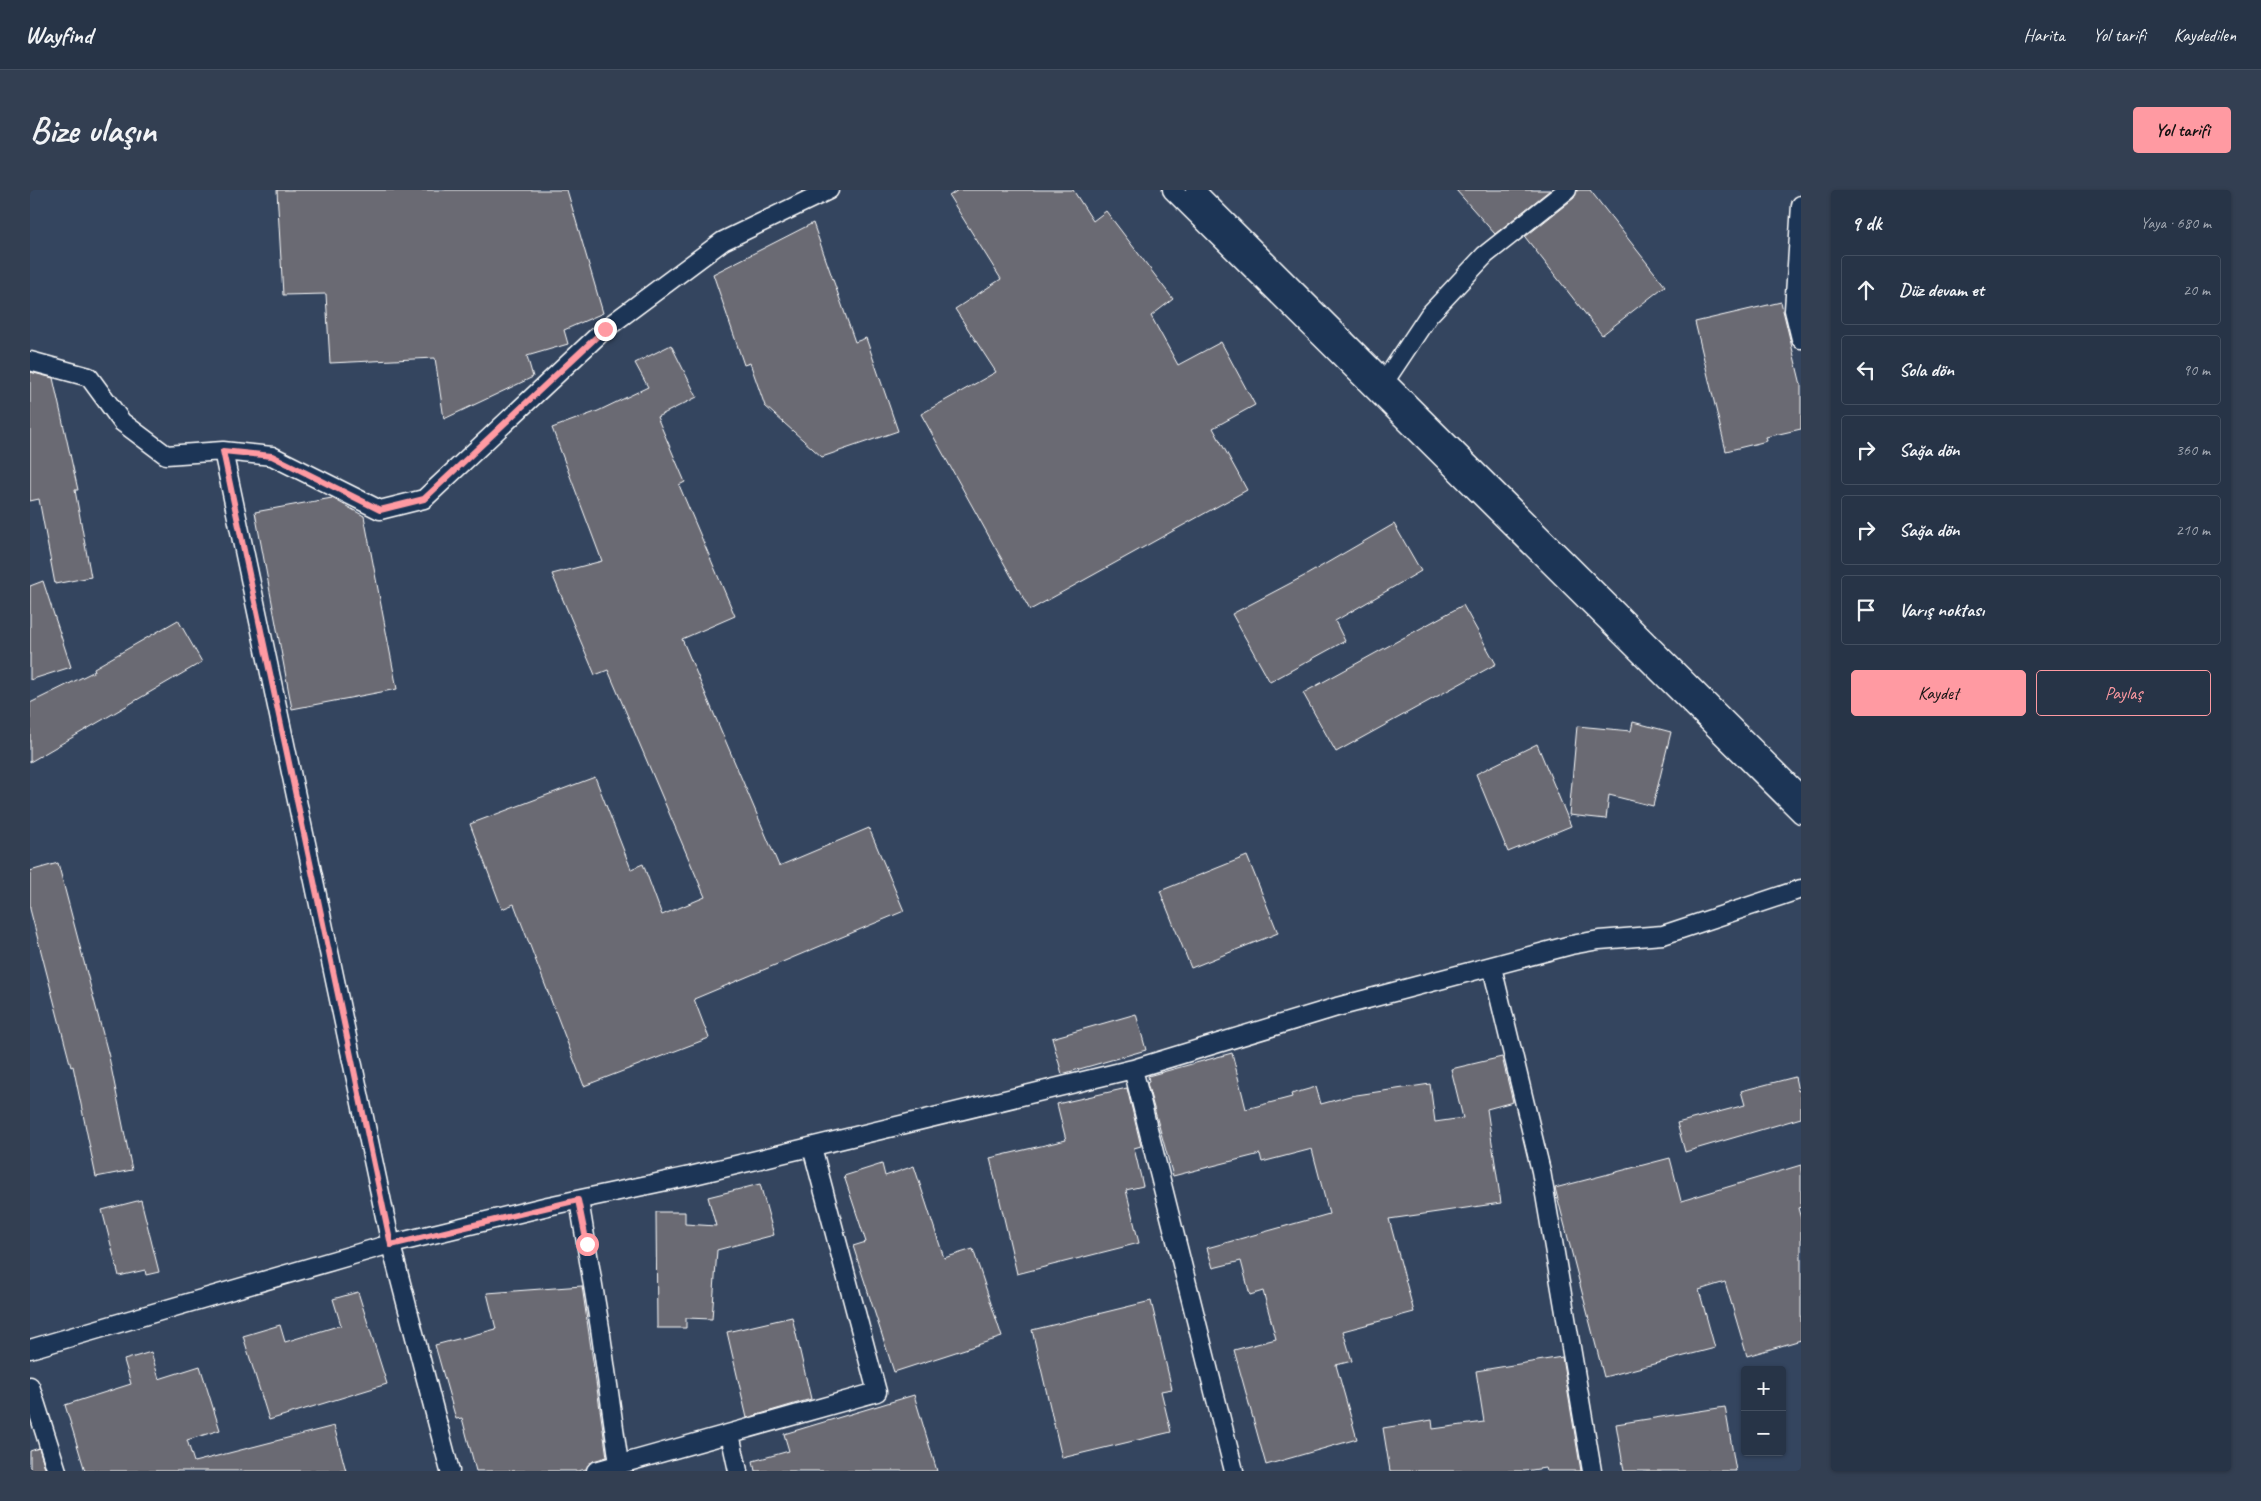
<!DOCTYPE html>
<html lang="tr">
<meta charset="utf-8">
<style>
:root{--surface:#273447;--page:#333f52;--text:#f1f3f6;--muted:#a4aab4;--line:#434f60;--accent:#ff9aa2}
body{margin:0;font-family:Caveat,sans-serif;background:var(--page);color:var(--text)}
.controls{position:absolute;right:15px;bottom:15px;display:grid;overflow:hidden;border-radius:5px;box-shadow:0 1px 4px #0004}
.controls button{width:45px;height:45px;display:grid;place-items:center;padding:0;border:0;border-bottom:1px solid var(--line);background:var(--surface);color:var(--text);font:25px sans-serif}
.stop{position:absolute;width:15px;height:15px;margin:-11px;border:4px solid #ff9aa2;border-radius:50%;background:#fff}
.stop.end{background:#ff9aa2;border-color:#fff;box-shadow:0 1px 5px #0008}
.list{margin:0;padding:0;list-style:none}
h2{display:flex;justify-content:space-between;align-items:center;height:65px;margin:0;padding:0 20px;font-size:21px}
h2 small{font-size:16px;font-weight:400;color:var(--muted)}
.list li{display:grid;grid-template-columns:32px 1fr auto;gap:15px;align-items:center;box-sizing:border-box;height:70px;margin:0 10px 10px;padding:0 10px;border:1px solid var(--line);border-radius:5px}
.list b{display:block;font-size:19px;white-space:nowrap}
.list em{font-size:16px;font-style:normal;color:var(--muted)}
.actions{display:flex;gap:10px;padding:15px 20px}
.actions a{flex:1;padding:11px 0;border:1px solid var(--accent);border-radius:5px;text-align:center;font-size:18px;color:var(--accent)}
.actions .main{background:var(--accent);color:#111}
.icon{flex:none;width:28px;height:28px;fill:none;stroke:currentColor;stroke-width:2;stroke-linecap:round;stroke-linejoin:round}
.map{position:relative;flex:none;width:1771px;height:1281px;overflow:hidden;border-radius:5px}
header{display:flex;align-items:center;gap:30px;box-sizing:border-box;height:70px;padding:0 25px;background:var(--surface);border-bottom:1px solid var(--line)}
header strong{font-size:24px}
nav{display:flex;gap:28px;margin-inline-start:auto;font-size:18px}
.intro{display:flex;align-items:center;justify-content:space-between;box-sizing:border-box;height:120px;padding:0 30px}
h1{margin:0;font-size:35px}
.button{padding:12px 22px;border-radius:5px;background:var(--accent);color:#111;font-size:18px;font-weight:700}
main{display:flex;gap:30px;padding:0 30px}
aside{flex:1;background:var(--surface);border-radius:5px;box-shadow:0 1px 4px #0004}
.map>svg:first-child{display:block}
.building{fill:#6a6a73;stroke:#fff}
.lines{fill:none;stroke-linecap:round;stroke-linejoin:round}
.minor-casing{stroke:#fff;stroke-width:21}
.minor{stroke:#1d3557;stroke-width:18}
.route{stroke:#ff9aa2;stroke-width:6}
</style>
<header>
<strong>Wayfind</strong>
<nav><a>Harita</a><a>Yol tarifi</a><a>Kaydedilen</a></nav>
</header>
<div class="intro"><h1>Bize ulaşın</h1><a class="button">Yol tarifi</a></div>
<main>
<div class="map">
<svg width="1771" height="1281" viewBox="0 0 1771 1281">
<rect width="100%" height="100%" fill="#34455f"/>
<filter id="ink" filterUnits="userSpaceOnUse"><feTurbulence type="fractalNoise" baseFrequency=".02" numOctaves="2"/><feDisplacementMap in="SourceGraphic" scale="10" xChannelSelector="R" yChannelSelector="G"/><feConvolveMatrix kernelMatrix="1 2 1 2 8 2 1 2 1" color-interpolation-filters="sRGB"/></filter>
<g filter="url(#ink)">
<!-- building -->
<path class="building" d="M247,0h290l36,123 -39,17 4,14 -41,12 6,21 -89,42 -9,-61 -105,5 -4,-69 -43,1z
M928,0h115l20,31 13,-10 67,88 -22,17 27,49 43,-23 34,63 -42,23 34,62 -217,120 -109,-196 75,-42 -41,-63 46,-30 -52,-83z
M1426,0h94l-55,44z
M1547,0h13l75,96 -63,49 -77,-98 49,-39z
M783,33l42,119 11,-4 32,93 -76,26 -57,-51 -15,-43 -6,2 -31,-91z
M1751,112l20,83v44l-35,8 1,4 -41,10 -31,-129z
M641,155l26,52 -40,20 28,65 -6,3 56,131 -53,23 97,227 90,-38 35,83 -210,88 15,39 -125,48 -70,-182 -12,5 -32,-85 125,-47 36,92 12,-5 19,51 43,-18 -97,-227 -13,5 -43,-101 50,-13 -50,-133 46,-17 50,-24 -13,-24z
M0,182l23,6 25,112h-3l16,87 -36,7 -16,-85 -9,2z
M302,308l32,18 33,173 -105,20 -37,-197z
M1364,334l27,47 -86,50 10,20 -75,41 -38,-68 76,-40z
M13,391l28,86 -41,13v-94z
M1433,415l33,59 -160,88 -33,-59z
M148,430l24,42 -172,100v-59l65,-32 -1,-3z
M1603,532l38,10 -18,74 -44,-11 -3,24 -37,-4 8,-89 54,5z
M1507,554l34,82 -63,26 -32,-78z
M1217,666l31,77 -87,35 -31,-77z
M28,673l51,194 23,113 -36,7 -23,-111 -2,1 -41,-158v-38z
M1106,824l10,36 -84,24 -10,-36z
M1202,863l14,56 46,-12 -1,-3 25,-7 5,17 29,-8 80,-12 5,38 28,-4 -12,-49 51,-12 11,45 -26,7 14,94 -112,16 25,93 -71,19 9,30 -16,4 21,74 -91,26 -32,-115 42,-11 -13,-48 -13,4 -9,-34 -28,7 -6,-20 122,-34 -17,-65 -50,13 -2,-8 -87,22 -26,-93 2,-1 -1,-6z
M1765,887l3,14 3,-1v28l-116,34 -8,-29 68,-18 -4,-14z
M1097,898l14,58 -7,2 9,38 -17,4 13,53 -122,31 -27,-116 76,-18 -9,-36z
M1640,968l11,43 120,-36v42l-3,1 3,11v121l-54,16 -22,-74 -26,8 16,58 -111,29 -49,-189z
M852,974l3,12 29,-10 30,92 29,-9 29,88 -108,35 -41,-126 13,-4 -22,-66z
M730,994l14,51 -57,15 -5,69 -26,-1v10h-29l-1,-116h29v12l31,2 -8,-29z
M111,1010l18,72 -13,3 -1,-5 -26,6 -17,-66z
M552,1096l25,171 -14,4 -7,8 -8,2h-102l-14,-53 -6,1 -21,-74 61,-16 -9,-36z
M328,1102l29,92 -118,36 -26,-84 37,-11 5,17 56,-17 -8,-26z
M1121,1111l21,88 -11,2 10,41 -109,26 -30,-128z
M762,1127l19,82 -64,19 -20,-86z
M121,1162l8,27 41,-13 20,64 -33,10 7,22 140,-36 12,45h-261l-20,-66 66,-21 -7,-24z
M1532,1167l19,114h-35l-1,-3 -20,3h-135l-7,-43 49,-8 1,9 51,-7 -8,-51z
M884,1205l23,76h-182l-2,-10 36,-10 -5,-17z
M1695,1217l11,64h-112l-8,-47z
M9,1258l7,23h-16v-20z"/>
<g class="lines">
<defs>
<path id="minor" d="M1142,0l629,624
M1165,0l606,605
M1771,15l-7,105 7,29
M0,171l59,16 33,45 44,33 57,-4 49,5 108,54 44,-11 181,-170 118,-88 106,-51
M1355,191l44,-66 56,-60 82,-65
M193,261l168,794 59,226
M1462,777l49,204 51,300
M1103,879l101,402
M549,1010l21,128 19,136
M0,1159l350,-102 168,-41 142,-30 443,-107 204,-62 234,-62 28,-5 64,-5 138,-46
M0,1196l27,85
M700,1244l8,37
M566,1281l281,-79 -65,-245"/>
</defs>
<!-- minor casing -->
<use href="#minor" class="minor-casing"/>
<!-- minor -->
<use href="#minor" class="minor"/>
</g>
</g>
<g class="lines" filter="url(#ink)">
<!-- route -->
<path class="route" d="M557,1054l-9,-44 -187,45 -168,-794 49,5 108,54 44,-11 181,-170"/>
</g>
</svg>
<div class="controls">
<button>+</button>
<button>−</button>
</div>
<div class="stop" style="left:557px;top:1054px"></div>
<div class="stop end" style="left:575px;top:139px"></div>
</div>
<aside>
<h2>9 dk<small>Yaya · 680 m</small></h2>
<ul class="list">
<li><svg class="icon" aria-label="ahead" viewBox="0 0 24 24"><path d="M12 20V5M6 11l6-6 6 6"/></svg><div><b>Düz devam et</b></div><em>20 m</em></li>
<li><svg class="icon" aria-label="left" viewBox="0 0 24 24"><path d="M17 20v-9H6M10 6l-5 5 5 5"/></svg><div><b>Sola dön</b></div><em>90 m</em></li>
<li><svg class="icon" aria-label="right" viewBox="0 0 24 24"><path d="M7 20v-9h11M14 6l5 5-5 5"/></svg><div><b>Sağa dön</b></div><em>360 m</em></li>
<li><svg class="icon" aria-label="right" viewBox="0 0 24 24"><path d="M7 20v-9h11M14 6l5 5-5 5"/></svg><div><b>Sağa dön</b></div><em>210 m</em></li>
<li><svg class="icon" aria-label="arrive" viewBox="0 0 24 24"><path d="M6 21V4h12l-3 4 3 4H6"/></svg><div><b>Varış noktası</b></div></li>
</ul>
<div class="actions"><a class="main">Kaydet</a><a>Paylaş</a></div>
</aside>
</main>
